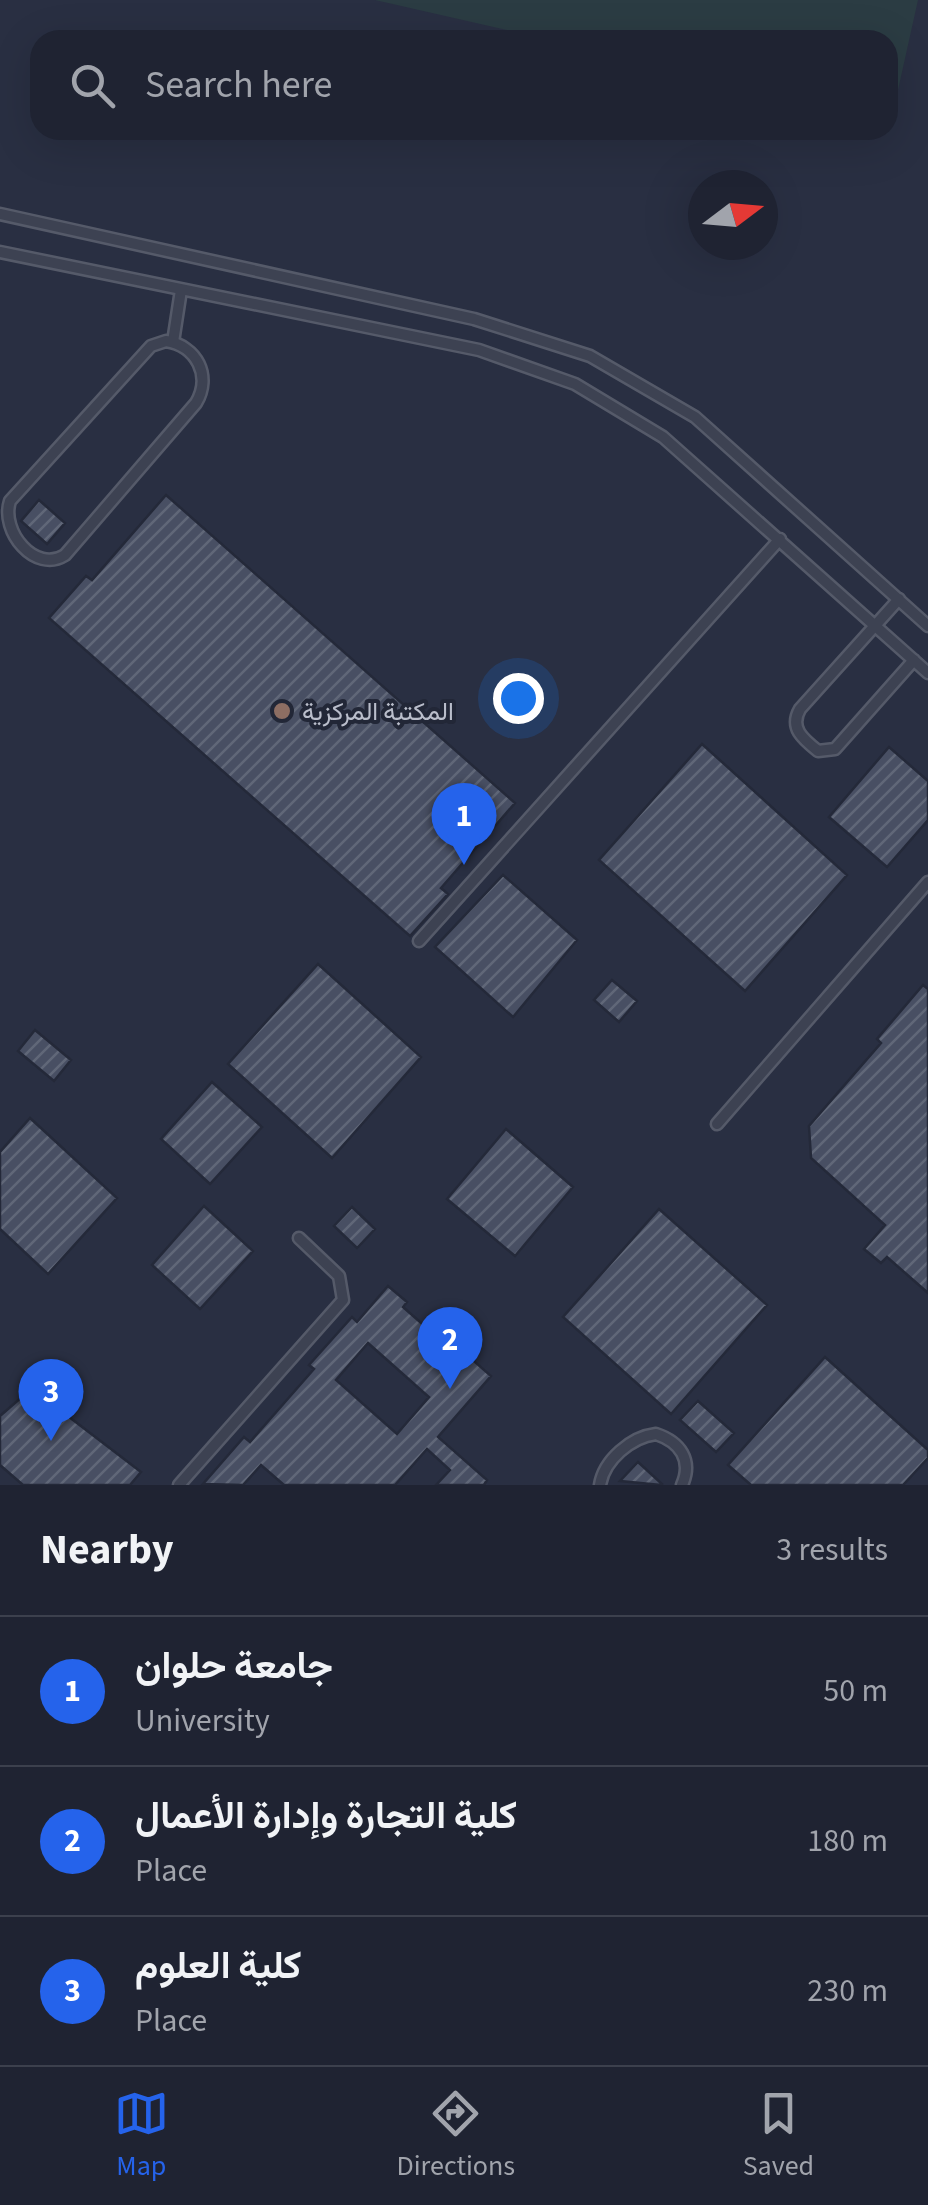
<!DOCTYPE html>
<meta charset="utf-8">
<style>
:root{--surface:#1f2332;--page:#2c2f3e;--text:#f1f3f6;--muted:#a1a4ac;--line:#3c404d;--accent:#2563eb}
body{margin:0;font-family:"Source Sans 3",Vazirmatn,sans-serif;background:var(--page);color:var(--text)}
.compass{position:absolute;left:688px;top:170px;width:90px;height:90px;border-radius:50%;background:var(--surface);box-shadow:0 10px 40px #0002;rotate:74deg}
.you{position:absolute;left:518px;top:698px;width:35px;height:35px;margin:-25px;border:8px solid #fff;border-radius:50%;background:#1a73e8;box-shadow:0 0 0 15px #1a73e833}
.badge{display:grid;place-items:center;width:65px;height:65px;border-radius:50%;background:var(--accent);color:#fff;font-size:32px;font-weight:700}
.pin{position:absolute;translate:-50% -82px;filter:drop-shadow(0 2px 5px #0008)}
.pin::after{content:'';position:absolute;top:52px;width:35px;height:30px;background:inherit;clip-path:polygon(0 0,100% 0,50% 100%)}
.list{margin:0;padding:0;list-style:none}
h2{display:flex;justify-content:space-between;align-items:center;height:130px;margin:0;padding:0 40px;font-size:42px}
h2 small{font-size:32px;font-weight:400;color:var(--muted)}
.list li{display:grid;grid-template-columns:65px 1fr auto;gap:30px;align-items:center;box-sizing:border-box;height:150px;padding:0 40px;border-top:2px solid var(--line)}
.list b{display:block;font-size:38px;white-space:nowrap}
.list p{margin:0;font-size:32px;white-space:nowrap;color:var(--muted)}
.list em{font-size:32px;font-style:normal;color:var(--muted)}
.icon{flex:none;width:55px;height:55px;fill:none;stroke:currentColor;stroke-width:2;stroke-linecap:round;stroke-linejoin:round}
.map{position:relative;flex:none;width:928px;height:1485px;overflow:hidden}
.search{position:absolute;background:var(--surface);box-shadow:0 10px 40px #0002;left:30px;right:30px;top:30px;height:110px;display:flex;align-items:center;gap:25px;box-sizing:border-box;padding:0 35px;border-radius:30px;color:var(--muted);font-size:38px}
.sheet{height:580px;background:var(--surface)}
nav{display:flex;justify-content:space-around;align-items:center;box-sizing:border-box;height:140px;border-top:2px solid var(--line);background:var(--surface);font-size:28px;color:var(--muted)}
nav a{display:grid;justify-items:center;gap:5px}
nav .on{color:var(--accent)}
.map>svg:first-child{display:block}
.green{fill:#2b3c43}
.building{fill:url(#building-hatch);stroke:#242939;stroke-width:2.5;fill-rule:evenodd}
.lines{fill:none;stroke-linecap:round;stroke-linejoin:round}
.service-casing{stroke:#555a69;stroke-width:15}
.service{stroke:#3d4252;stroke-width:10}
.education-dot{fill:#8d6e63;stroke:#222737;stroke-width:4}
.labels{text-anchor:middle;stroke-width:8;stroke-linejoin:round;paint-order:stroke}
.poi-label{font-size:25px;fill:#babecb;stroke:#222737;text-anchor:start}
</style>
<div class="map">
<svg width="928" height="1485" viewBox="0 0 928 1485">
<defs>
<pattern id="building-hatch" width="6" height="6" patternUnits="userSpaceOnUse" patternTransform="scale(2.5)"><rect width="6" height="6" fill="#484f63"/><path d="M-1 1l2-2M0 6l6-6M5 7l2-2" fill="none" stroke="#606778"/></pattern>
</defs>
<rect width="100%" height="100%" fill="#292f42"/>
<!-- green -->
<path class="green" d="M375,0h543l-26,117h-4v-77h-337z"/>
<!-- building -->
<path class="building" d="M166,495l349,308 -74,85 7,6 -38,42 -361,-318 37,-42 6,4z
M39,500l26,23 -18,21 -26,-23z
M702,744l145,131 -102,116 -146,-131z
M889,747l39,34v39l-41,47 -58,-50z
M503,875l74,65 -64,77 -78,-70z
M318,964l103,93 -89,101 -104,-94z
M612,980l25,21 -18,21 -25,-22z
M923,985l5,4v304l-41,-36 -6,6 -17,-14 21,-24 -74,-67 -2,-32 72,-83 -4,-4z
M35,1030l36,30 -17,21 -36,-30z
M212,1082l50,45 -52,57 -49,-45z
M30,1118l87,80 -69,76 -48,-45v-77z
M506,1129l67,58 -58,69 -68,-57z
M204,1206l49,45 -53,58 -48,-44z
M352,1207l23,22 -18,19 -23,-22z
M659,1209l108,96 -96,109 -108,-97z
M388,1286l19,16 -4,5 59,52 4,-5 25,22 -53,61 49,43 -3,5h-48l14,-15 -23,-21 -32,36h-111l-23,-20 -18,20 -40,-1 41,-47 6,5 64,-73 -5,-4 43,-48 5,5zM368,1343l61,54 -32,37 -61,-54z
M825,1357l103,93v8l-25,27h-152l-23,-20z
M23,1396l21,24 12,-13 85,65 -11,13h-107l-23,-20v-49z
M698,1401l36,32 -18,19 -36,-32z
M638,1462l24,22 -1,1 -41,-4z"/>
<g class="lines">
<defs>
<path id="service" d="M0,214l474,105 116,37 105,61 233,209
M0,252l479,98 96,34 88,53 265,236
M166,341c31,5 46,35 30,62l-131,152c-30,19 -65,-24 -55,-54l141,-155z
M173,342l8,-52
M899,599l-99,110c-11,19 3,30 18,42l17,-2 79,-89
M419,941l361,-402
M717,1124l211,-242
M179,1485l164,-185 -4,-24 -40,-38
M600,1485c4,-25 31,-48 56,-51 24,8 37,26 26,51"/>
</defs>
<!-- service casing -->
<use href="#service" class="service-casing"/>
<!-- service -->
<use href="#service" class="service"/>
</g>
<!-- markers -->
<circle class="education-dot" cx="282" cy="711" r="10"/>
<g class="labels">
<!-- poi labels -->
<g class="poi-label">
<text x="302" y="720">المكتبة المركزية</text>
</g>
</g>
</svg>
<svg class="compass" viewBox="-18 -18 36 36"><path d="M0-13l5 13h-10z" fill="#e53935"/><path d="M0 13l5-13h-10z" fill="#a1a4ac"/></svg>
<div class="you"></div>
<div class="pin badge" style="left:464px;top:865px">1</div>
<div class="pin badge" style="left:450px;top:1389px">2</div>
<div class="pin badge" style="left:51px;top:1441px">3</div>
<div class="search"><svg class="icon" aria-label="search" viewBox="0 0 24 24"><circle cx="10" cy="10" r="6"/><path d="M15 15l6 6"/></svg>Search here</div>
</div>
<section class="sheet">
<h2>Nearby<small>3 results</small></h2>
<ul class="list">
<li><span class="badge">1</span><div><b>جامعة حلوان</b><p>University</p></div><em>50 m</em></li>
<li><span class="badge">2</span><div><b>كلية التجارة وإدارة الأعمال</b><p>Place</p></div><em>180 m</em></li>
<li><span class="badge">3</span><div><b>كلية العلوم</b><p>Place</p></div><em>230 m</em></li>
</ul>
</section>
<nav>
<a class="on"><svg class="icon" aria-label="map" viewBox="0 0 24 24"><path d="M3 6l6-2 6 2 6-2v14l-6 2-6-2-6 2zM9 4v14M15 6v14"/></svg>Map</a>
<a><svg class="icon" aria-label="directions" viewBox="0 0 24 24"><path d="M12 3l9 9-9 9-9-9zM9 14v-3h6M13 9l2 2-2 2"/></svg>Directions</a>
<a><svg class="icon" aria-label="saved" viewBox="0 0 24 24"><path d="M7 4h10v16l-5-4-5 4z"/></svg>Saved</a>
</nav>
